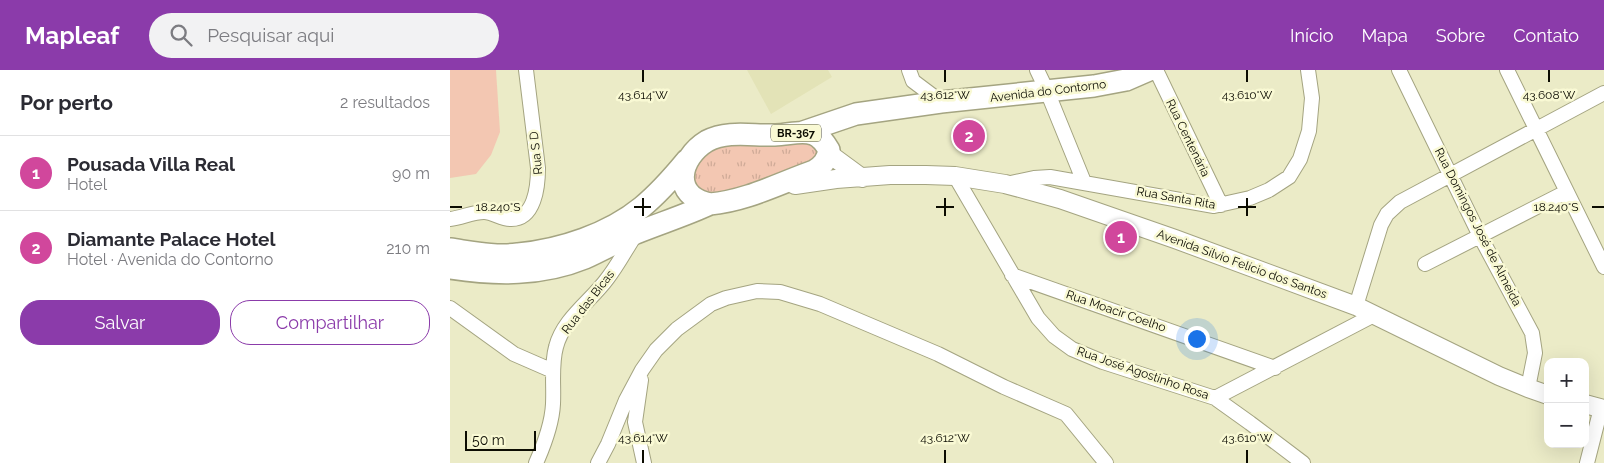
<!DOCTYPE html>
<html lang="pt">
<meta charset="utf-8">
<style>
:root{--surface:#fff;--page:#f2f2f3;--text:#2b2b33;--muted:#7c7c81;--line:#e1e1e2;--accent:#8b3baa}
body{margin:0;font-family:Raleway,sans-serif;background:var(--page);color:var(--text)}
.controls{position:absolute;right:15px;bottom:15px;display:grid;overflow:hidden;border-radius:10px;box-shadow:0 5px 20px #0002}
.controls button{width:45px;height:45px;display:grid;place-items:center;padding:0;border:0;border-bottom:1px solid var(--line);background:var(--surface);color:var(--text);font:25px sans-serif}
.scale{position:absolute;left:15px;bottom:12px;width:71px;box-sizing:border-box;padding-left:5px;border:2px solid #0c0c02;border-top:0;font-size:14px;line-height:18px;white-space:nowrap;color:#0c0c02;-webkit-text-stroke:4px #f9f9d4;paint-order:stroke}
.you{position:absolute;left:746px;top:268px;width:18px;height:18px;margin:-12px;border:4px solid #fff;border-radius:50%;background:#1a73e8;box-shadow:0 0 0 8px #1a73e833}
.badge{display:grid;place-items:center;width:32px;height:32px;border-radius:50%;background:var(--accent);color:#fff;font-size:16px;font-weight:700}
.pin{position:absolute;translate:-50% -50%;border:2px solid #fff;box-shadow:0 1px 5px #0006}
.list{margin:0;padding:0;list-style:none}
h2{display:flex;justify-content:space-between;align-items:center;height:65px;margin:0;padding:0 20px;font-size:21px}
h2 small{font-size:16px;font-weight:400;color:var(--muted)}
.list li{display:grid;grid-template-columns:32px 1fr auto;gap:15px;align-items:center;box-sizing:border-box;height:75px;padding:0 20px;border-top:1px solid var(--line)}
.list b{display:block;font-size:19px;white-space:nowrap}
.list p{margin:0;font-size:16px;white-space:nowrap;color:var(--muted)}
.list em{font-size:16px;font-style:normal;color:var(--muted)}
.actions{display:flex;gap:10px;padding:15px 20px}
.actions a{flex:1;padding:11px 0;border:1px solid var(--accent);border-radius:20px;text-align:center;font-size:18px;color:var(--accent)}
.actions .main{background:var(--accent);color:#fff}
.icon{flex:none;width:28px;height:28px;fill:none;stroke:currentColor;stroke-width:2;stroke-linecap:round;stroke-linejoin:round}
.map{position:relative;flex:none;width:1154px;height:393px;overflow:hidden}
header{display:flex;align-items:center;gap:30px;box-sizing:border-box;height:70px;padding:0 25px;background:var(--accent);color:#fff}
header strong{font-size:24px}
nav{display:flex;gap:28px;margin-inline-start:auto;font-size:18px}
.search{width:350px;height:45px;background:var(--page);display:flex;align-items:center;gap:12px;box-sizing:border-box;padding:0 18px;border-radius:28px;color:var(--muted);font-size:19px}
main{display:flex}
aside{flex:1;background:var(--surface)}
.map>svg:first-child{display:block}
.built{fill:#e3e3b7}
.park{fill:url(#park-tufts)}
.pitch{fill:#f3c7b2}
.lines{fill:none;stroke-linecap:round;stroke-linejoin:round}
.minor-casing{stroke:#a4a481;stroke-width:16}
.major-casing{stroke:#a4a481;stroke-width:20}
.highway-casing{stroke:#a4a481;stroke-width:24}
.minor{stroke:#fff;stroke-width:14}
.major{stroke:#fff;stroke-width:18}
.highway{stroke:#fff;stroke-width:21}
.ticks{fill:none;stroke:#0c0c02;stroke-width:2}
.labels{text-anchor:middle;stroke-width:5;stroke-linejoin:round;paint-order:stroke}
.shield{fill:#f9f9d4;stroke:#535341;stroke-width:1}
.shield-label{font-size:11px;font-weight:bold;fill:#0c0c02}
.street-label{font-size:12px;fill:#0c0c02;stroke:#f9f9d4}
.ticks-label{font-size:12px;text-anchor:middle;fill:#0c0c02;stroke:#f9f9d4;stroke-width:5;stroke-linejoin:round;paint-order:stroke}
</style>
<header>
<strong>Mapleaf</strong>
<div class="search"><svg class="icon" aria-label="search" viewBox="0 0 24 24"><circle cx="10" cy="10" r="6"/><path d="M15 15l6 6"/></svg>Pesquisar aqui</div>
<nav><a>Início</a><a>Mapa</a><a>Sobre</a><a>Contato</a></nav>
</header>
<main>
<aside>
<h2>Por perto<small>2 resultados</small></h2>
<ul class="list">
<li><span class="badge" style="background:#d1479c">1</span><div><b>Pousada Villa Real</b><p>Hotel</p></div><em>90 m</em></li>
<li><span class="badge" style="background:#d1479c">2</span><div><b>Diamante Palace Hotel</b><p>Hotel · Avenida do Contorno</p></div><em>210 m</em></li>
</ul>
<div class="actions"><a class="main">Salvar</a><a>Compartilhar</a></div>
</aside>
<div class="map">
<svg width="1154" height="393" viewBox="0 0 1154 393">
<defs>
<pattern id="park-tufts" width="24" height="20" patternUnits="userSpaceOnUse" patternTransform="scale(1.25)"><rect width="24" height="20" fill="#f3c7b2"/><path d="M3 7l-1-3M5 7V3M7 7l1-3M15 17l-1-3M17 17v-4M19 17l1-3" fill="none" stroke="#cfaa97"/></pattern>
</defs>
<rect width="100%" height="100%" fill="#ebebc7"/>
<!-- built -->
<path class="built" d="M297,0h81l4,7 -61,37z"/>
<!-- park -->
<path class="park" d="M356,68l19,19 -100,41 -30,-7 -4,-23 14,-15 23,-10z"/>
<!-- pitch -->
<path class="pitch" d="M0,0h46l4,62 -9,23 -15,19 -26,4z"/>
<g class="lines">
<defs>
<path id="minor" d="M459,0l4,11 28,21
M587,0l10,21 37,91
M706,0l65,135
M949,0l81,166 52,97 3,20 -7,35
M1057,0l97,197
M505,106l83,142 16,18 18,13 31,13 112,36 159,-83
M556,114l28,-6 16,-1 164,29 36,-8 19,-8 20,-13 11,-18 9,-28 3,-33 -4,-28
M0,149c11,-1 23,-7 34,-7 9,0 17,7 26,7 25,1 28,-33 28,-51l-12,-98
M975,194l141,-72
M562,205l263,93
M906,236l25,-81 6,-11 13,-12 204,-109
M0,238l64,46 39,17
M191,310l-6,42 9,41
M765,328l35,25 53,40
M86,393c8,-18 16,-38 17,-59 1,-19 -2,-39 3,-57 7,-28 35,-46 51,-68 11,-14 19,-30 29,-45
M148,393l10,-19 18,-44 16,-30 14,-20 21,-21 34,-25 15,-6 31,-7 23,1 40,12 118,50 66,33 62,27 40,49
M1137,393l14,-55"/>
<path id="major" d="M378,83l34,25
M345,115l41,-6 54,-4h36l29,1 50,8 55,15 115,40 181,67 143,70 29,12 20,7
M1135,334l19,5"/>
<path id="highway" d="M353,62l53,-18 85,-12 153,-16 32,-6 23,-10
M0,179c22,3 46,8 68,5 43,-4 91,-20 124,-47 17,-14 31,-30 45,-47
M0,198c46,7 91,8 135,-10 17,-8 34,-17 51,-25 25,-10 50,-18 74,-29 36,-3 70,-21 104,-33 9,-5 13,-11 15,-21 -4,-7 -8,-13 -16,-16 -12,-4 -25,1 -38,1 -22,1 -47,-5 -68,6 -28,17 -36,55 3,63"/>
</defs>
<!-- minor casing -->
<use href="#minor" class="minor-casing"/>
<!-- major casing -->
<use href="#major" class="major-casing"/>
<!-- highway casing -->
<use href="#highway" class="highway-casing"/>
<!-- minor -->
<use href="#minor" class="minor"/>
<!-- major -->
<use href="#major" class="major"/>
<!-- highway -->
<use href="#highway" class="highway"/>
</g>
<!-- ticks -->
<path class="ticks" d="M193,0v12M495,0v12M797,0v12M1099,0v12M193,128v18M495,128v18M797,128v18M0,137h12M184,137h17M486,137h18M788,137h18M1142,137h12M193,380v13M495,380v13M797,380v13"/>
<g class="labels">
<!-- shield labels -->
<rect class="shield" x="321" y="54.5" width="50" height="17" rx="4"/>
<g class="shield-label">
<text x="346" y="67">BR-367</text>
</g>
<!-- street labels -->
<g class="street-label">
<text transform="translate(598 21) rotate(-7)" y="4">Avenida do Contorno</text>
<text transform="translate(738 68) rotate(64)" y="4">Rua Centenária</text>
<text transform="translate(86 83) rotate(-96)" y="4">Rua S D</text>
<text transform="translate(726 128) rotate(10)" y="4">Rua Santa Rita</text>
<text transform="translate(1028 157) rotate(63)" y="4">Rua Domingos José de Almeida</text>
<text transform="translate(792 194) rotate(20)" y="4">Avenida Sílvio Felício dos Santos</text>
<text transform="translate(138 232) rotate(-52)" y="4">Rua das Bicas</text>
<text transform="translate(666 241) rotate(19)" y="4">Rua Moacir Coelho</text>
<text transform="translate(693 303) rotate(19)" y="4">Rua José Agostinho Rosa</text>
</g>
</g>
<g class="ticks-label">
<text x="193" y="29">43.614°W</text>
<text x="495" y="29">43.612°W</text>
<text x="797" y="29">43.610°W</text>
<text x="1099" y="29">43.608°W</text>
<text x="48" y="141">18.240°S</text>
<text x="1106" y="141">18.240°S</text>
<text x="193" y="372">43.614°W</text>
<text x="495" y="372">43.612°W</text>
<text x="797" y="372">43.610°W</text>
</g>
</svg>
<div class="controls">
<button>+</button>
<button>−</button>
</div>
<div class="scale">50 m</div>
<div class="you"></div>
<div class="pin badge" style="left:671px;top:167px;background:#d1479c">1</div>
<div class="pin badge" style="left:519px;top:66px;background:#d1479c">2</div>
</div>
</main>
